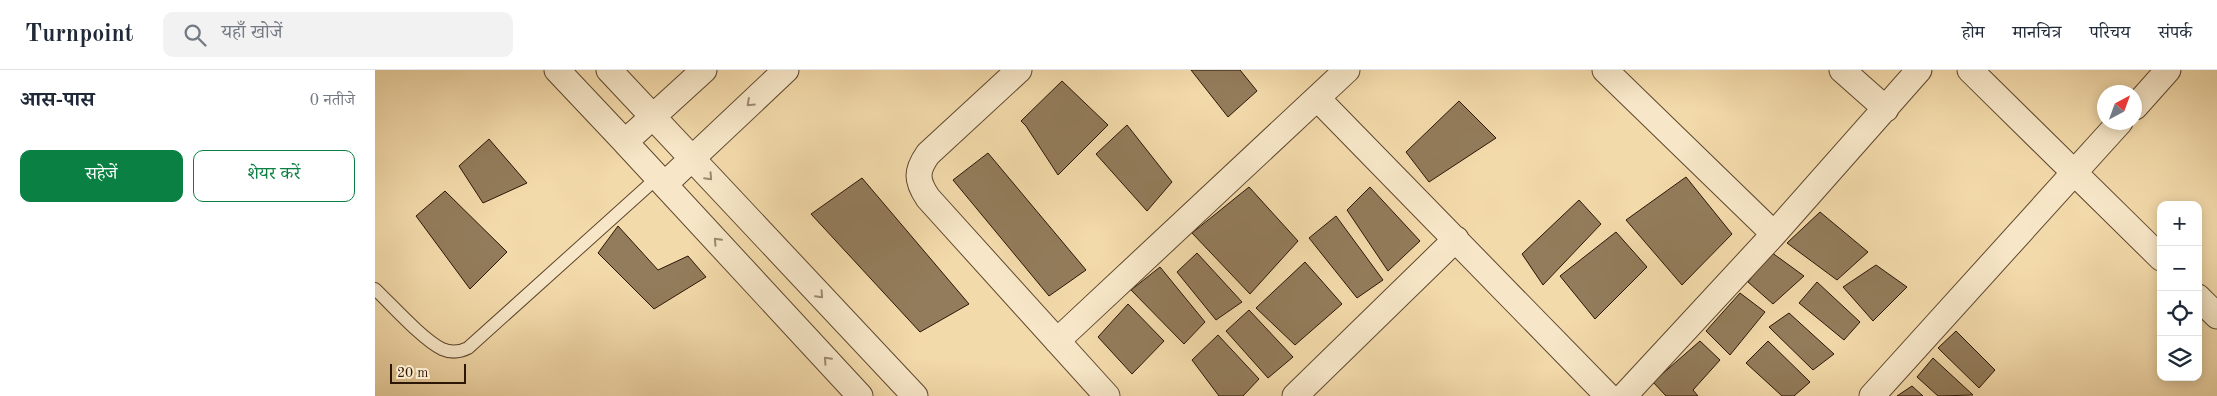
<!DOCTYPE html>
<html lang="hi">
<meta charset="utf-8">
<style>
:root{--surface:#fff;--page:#f2f2f3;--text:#1f2937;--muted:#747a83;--line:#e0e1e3;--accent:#0b8043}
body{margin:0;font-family:"Old Standard TT","Noto Serif Devanagari",serif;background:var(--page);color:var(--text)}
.controls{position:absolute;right:15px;bottom:15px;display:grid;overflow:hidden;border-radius:10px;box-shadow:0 2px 12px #0003}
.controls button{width:45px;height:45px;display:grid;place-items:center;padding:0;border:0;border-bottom:1px solid var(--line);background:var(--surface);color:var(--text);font:25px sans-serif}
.compass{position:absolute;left:1722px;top:15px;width:45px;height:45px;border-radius:50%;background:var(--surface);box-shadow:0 2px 12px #0003;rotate:41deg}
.scale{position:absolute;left:15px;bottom:12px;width:76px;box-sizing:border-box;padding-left:5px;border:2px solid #2c1606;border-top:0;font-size:14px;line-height:18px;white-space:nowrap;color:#2c1606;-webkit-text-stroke:4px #f7e7c8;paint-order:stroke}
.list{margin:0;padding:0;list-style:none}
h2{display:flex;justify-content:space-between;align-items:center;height:65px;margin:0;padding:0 20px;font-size:21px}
h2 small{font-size:16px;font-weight:400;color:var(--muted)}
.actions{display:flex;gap:10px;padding:15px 20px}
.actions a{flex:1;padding:11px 0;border:1px solid var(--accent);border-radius:10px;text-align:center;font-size:18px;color:var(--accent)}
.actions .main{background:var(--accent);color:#fff}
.icon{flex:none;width:28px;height:28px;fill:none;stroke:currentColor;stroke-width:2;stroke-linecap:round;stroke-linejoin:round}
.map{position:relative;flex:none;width:1842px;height:326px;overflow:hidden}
header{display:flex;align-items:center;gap:30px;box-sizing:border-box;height:70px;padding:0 25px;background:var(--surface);border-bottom:1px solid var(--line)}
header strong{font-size:24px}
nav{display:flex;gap:28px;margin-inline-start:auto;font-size:18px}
.search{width:350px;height:45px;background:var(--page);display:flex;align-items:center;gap:12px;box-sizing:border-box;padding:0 18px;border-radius:10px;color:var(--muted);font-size:19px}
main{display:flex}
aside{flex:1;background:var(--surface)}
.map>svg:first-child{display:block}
.building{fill:#937c5b;stroke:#2c1606}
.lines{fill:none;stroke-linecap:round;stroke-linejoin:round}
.service-casing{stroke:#5e472f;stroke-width:14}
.minor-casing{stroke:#5e472f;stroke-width:27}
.service{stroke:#f7e7c8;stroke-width:12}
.minor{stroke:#f7e7c8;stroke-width:25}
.oneway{stroke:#9c8971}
</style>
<header>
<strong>Turnpoint</strong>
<div class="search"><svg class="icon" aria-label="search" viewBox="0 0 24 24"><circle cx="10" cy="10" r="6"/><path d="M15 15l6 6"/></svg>यहाँ खोजें</div>
<nav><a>होम</a><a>मानचित्र</a><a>परिचय</a><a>संपर्क</a></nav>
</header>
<main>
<aside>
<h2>आस-पास<small>0 नतीजे</small></h2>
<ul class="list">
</ul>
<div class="actions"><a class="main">सहेजें</a><a>शेयर करें</a></div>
</aside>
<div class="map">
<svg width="1842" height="326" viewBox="0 0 1842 326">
<rect width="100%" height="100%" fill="#f3daaa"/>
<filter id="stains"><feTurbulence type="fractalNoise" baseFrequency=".004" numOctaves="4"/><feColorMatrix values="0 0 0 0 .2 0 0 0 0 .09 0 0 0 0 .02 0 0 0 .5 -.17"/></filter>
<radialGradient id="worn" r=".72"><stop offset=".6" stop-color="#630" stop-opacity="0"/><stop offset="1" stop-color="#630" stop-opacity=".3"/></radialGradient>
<!-- building -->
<path class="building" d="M816,0h49l17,21 -29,26z
M687,11l46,44 -50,50 -32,-49 -5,-5z
M1084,31l37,37 -67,44 -23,-30z
M752,55l45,57 -25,29 -51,-57z
M114,69l38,44 -44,20 -24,-37z
M613,83l98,117 -37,26 -96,-116z
M1311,107l46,57 -50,51 -56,-65z
M487,108l107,126 -49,28 -109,-118z
M874,117l49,54 -48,53 -58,-61z
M995,117l50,54 -32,30 -41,-61z
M70,121l62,61 -37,37 -54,-73z
M1204,130l22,24 -58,61 -21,-31z
M1445,142l48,40 -31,28 -50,-37z
M961,146l47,64 -26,18 -48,-60z
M243,156l40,44 30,-14 18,21 -52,32 -56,-56z
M1241,162l31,35 -52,52 -35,-43z
M1396,182l33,24 -31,28 -25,-22z
M822,183l45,49 -26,18 -39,-48z
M930,192l37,42 -47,41 -39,-37z
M1501,195l31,22 -34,34 -30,-34z
M785,197l45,55 -21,22 -53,-54z
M1442,212l43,40 -16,18 -45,-37z
M1365,223l25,19 -35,43 -24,-24z
M753,234l36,37 -32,33 -34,-37z
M874,240l44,47 -25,21 -42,-47z
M1414,243l45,41 -21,16 -44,-43z
M1581,261l39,39 -16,18 -41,-40z
M843,265l41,44 -16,17h-24l-27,-36z
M1325,271l20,19 -27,30 5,6h-32l-13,-14z
M1393,271l42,41 -16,14h-12l-36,-33z
M1558,288l40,37 -35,1 -21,-19z
M1537,316l11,10h-26z"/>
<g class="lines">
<defs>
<path id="service" d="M0,219c17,16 47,50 67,60 9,4 18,3 26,-1l190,-171"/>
<path id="minor" d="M182,0l68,72
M234,0l306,326
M329,0l-79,72 235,254
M644,0l-91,84c-12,17 -12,26 0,44l179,198
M1230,0l169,164
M1467,0l44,39
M1595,0l191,188
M942,28l291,298
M1760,37l33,-37
M290,114l121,-114
M1823,227l19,19
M682,271l290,-271
M920,326l161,-157
M1249,326l150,-162 145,-164
M1497,326l248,-274"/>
</defs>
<!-- service casing -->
<use href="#service" class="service-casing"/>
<!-- minor casing -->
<use href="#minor" class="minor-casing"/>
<!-- service -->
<use href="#service" class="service"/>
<!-- minor -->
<use href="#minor" class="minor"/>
</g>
<!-- one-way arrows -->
<defs><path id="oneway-chevron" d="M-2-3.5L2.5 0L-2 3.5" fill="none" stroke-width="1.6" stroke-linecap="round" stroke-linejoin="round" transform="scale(1.25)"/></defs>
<g class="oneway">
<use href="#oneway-chevron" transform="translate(375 33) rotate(137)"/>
<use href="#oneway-chevron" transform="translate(334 107) rotate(47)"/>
<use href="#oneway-chevron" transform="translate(342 171) rotate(-133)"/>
<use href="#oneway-chevron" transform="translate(445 225) rotate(47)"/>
<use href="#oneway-chevron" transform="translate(452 290) rotate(-133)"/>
</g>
<rect width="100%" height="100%" filter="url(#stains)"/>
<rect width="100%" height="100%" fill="url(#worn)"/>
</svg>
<div class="controls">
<button>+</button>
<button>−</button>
<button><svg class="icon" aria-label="locate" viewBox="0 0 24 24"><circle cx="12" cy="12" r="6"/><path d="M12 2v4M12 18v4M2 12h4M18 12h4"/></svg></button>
<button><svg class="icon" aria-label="layers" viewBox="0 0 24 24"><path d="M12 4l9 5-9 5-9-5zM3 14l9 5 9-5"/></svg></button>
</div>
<svg class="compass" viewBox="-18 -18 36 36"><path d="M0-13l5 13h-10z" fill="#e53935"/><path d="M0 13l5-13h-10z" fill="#747a83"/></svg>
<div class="scale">20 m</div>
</div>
</main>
